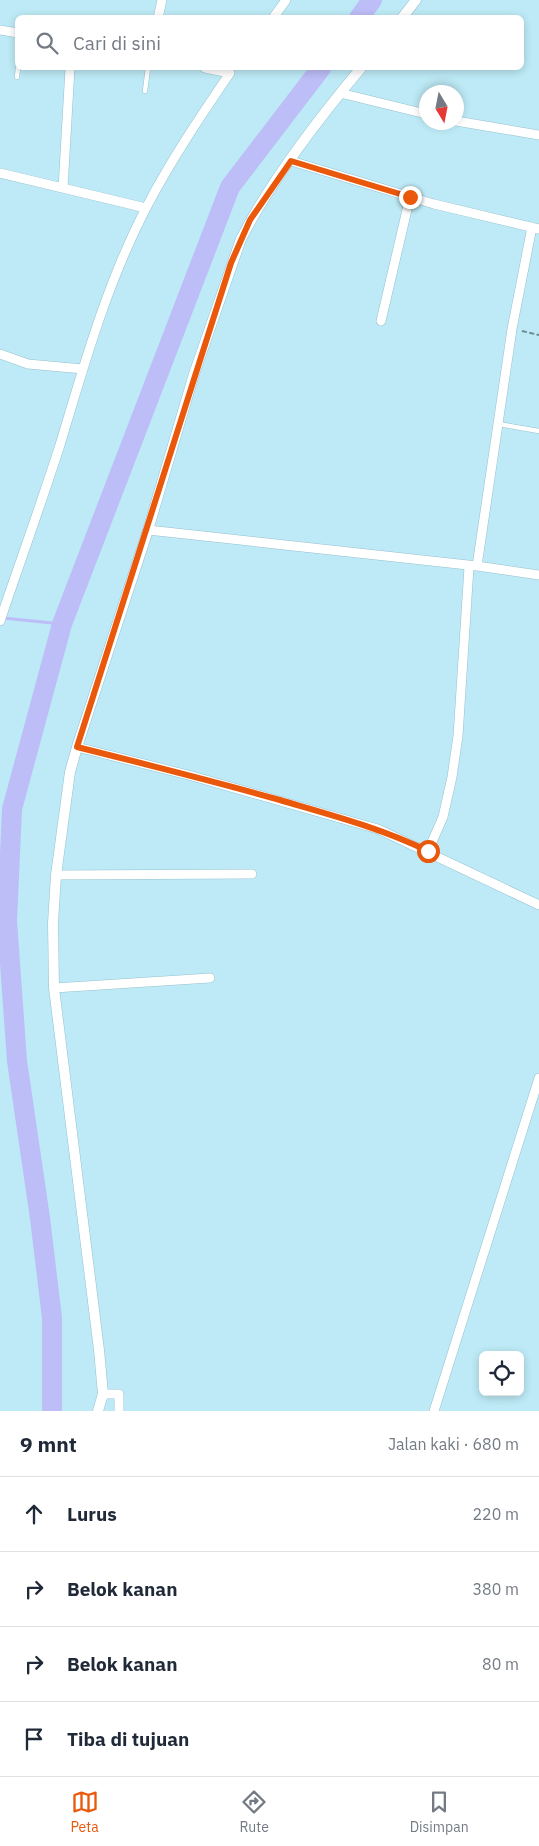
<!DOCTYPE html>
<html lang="id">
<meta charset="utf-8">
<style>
:root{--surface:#fff;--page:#f6f6f7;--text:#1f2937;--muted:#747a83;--line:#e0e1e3;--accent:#ea580c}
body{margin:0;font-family:"IBM Plex Sans",sans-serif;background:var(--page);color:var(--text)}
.controls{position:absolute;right:15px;bottom:15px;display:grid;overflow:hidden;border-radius:8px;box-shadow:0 2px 8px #0003}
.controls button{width:45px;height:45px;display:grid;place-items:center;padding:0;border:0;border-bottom:1px solid var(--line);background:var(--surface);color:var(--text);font:25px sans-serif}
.compass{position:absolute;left:419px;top:85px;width:45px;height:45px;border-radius:50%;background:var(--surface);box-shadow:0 2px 8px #0003;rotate:170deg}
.stop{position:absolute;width:15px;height:15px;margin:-11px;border:4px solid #ea580c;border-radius:50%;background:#fff}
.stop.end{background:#ea580c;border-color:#fff;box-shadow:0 1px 5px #0008}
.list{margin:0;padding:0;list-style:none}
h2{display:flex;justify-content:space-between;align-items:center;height:65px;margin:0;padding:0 20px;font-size:21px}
h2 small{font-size:16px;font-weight:400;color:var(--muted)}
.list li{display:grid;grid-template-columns:32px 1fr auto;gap:15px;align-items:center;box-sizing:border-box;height:75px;padding:0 20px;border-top:1px solid var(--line)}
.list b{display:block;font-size:19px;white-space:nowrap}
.list em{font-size:16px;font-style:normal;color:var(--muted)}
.icon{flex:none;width:28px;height:28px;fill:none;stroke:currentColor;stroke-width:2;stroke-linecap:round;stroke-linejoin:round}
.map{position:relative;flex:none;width:539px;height:1411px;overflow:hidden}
.search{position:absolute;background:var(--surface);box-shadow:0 2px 8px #0003;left:15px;right:15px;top:15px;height:55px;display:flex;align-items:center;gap:12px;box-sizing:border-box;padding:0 18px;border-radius:8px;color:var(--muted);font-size:19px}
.sheet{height:365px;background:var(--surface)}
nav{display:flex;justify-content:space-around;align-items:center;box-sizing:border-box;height:70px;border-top:1px solid var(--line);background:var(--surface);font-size:14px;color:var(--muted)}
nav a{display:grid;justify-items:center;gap:2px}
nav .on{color:var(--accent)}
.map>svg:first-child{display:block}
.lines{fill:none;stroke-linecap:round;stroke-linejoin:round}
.stream{stroke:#bdbdf7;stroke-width:3}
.river{stroke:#bdbdf7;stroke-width:20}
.service-casing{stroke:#96c1cd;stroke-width:5.5}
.minor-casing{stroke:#96c1cd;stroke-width:10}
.tertiary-casing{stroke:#96c1cd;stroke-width:11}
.path{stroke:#6c8a93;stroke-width:2;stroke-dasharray:5 2.5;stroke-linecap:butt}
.service{stroke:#fff;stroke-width:4.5}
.minor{stroke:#fff;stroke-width:9}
.tertiary{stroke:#fff;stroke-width:10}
.route{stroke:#ea580c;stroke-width:6}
</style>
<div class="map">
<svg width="539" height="1411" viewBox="0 0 539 1411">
<rect width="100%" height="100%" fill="#bdeaf6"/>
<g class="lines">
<!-- stream -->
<path class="stream" d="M3,618l59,6"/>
<!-- river -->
<path class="river" d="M359,18l13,-18
M52,1411v-93l-12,-100 -23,-157 -10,-140 5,-112 50,-185 168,-437 91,-119"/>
<defs>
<path id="service" d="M17,77l1,-9
M145,91l3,-23
M498,424l41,7"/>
<path id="minor" d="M158,18l4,-18
M273,18l13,-18
M0,30l18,3
M340,93l86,21
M456,121l83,14
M291,161l143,43 105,25
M0,173l146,35
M63,188l7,-120
M381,321l29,-124
M0,354l28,10 55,5
M148,530l329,36 62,9
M477,566l35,-237 20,-102
M0,621c20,-59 41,-117 60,-176 24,-80 47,-162 86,-237 25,-48 54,-91 84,-135l-25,-5
M77,747l115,29 186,53 161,76
M428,851l15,-34 9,-40 6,-41 11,-169
M56,875l196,-1
M54,988l156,-10
M103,1394h16v17
M434,1411l105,-333"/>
<path id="tertiary" d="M402,18l14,-18
M98,1411l5,-17 -4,-44 -45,-362 -1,-65 3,-48 14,-103 7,-25 71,-217 46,-156 47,-135c29,-57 79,-122 120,-171"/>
</defs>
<!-- service casing -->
<use href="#service" class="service-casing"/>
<!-- minor casing -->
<use href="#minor" class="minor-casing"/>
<!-- tertiary casing -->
<use href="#tertiary" class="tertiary-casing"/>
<!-- path -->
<path class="path" d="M522,331l17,4"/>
<!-- service -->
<use href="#service" class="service"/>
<!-- minor -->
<use href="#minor" class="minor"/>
<!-- tertiary -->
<use href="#tertiary" class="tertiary"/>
</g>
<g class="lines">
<!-- route -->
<path class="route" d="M410,197l-119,-36 -41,59 -19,43 -154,484c68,17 136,34 203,53 51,15 101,28 148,51"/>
</g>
</svg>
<div class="controls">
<button><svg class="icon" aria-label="locate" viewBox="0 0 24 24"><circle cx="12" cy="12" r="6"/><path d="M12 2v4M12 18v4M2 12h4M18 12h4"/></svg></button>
</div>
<svg class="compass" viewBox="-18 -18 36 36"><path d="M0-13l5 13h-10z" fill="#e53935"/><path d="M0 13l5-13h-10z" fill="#747a83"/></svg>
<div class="stop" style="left:428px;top:851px"></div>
<div class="stop end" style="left:410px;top:197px"></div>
<div class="search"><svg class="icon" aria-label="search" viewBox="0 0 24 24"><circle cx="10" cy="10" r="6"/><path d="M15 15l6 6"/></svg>Cari di sini</div>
</div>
<section class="sheet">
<h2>9 mnt<small>Jalan kaki · 680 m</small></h2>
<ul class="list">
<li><svg class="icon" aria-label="ahead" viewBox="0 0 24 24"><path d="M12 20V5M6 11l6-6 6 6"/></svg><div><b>Lurus</b></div><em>220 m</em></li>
<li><svg class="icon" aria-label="right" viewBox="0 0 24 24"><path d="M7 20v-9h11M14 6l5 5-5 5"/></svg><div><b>Belok kanan</b></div><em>380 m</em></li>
<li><svg class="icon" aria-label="right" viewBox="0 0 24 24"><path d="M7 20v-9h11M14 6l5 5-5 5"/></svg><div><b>Belok kanan</b></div><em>80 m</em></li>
<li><svg class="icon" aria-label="arrive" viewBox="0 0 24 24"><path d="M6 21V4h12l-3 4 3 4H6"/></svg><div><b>Tiba di tujuan</b></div></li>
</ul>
</section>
<nav>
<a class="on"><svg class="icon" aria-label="map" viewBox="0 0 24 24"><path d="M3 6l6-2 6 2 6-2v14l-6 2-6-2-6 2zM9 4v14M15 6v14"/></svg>Peta</a>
<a><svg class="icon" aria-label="directions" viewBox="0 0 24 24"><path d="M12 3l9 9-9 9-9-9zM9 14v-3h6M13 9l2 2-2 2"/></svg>Rute</a>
<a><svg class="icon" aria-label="saved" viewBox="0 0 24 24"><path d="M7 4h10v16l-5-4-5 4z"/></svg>Disimpan</a>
</nav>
